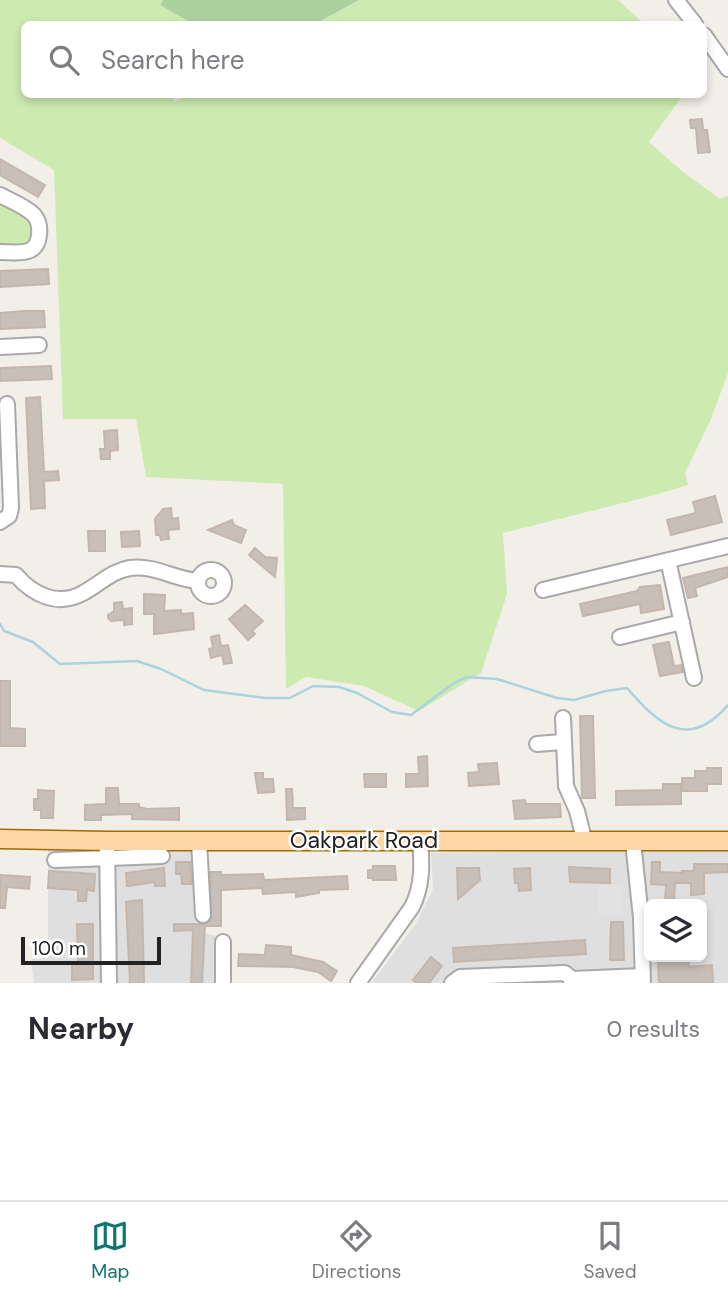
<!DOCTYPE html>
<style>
:root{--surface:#fff;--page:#f7f7f7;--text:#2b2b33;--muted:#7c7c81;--line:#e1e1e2;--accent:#0f766e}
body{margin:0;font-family:"DM Sans",sans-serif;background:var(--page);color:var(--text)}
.controls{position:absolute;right:21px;bottom:21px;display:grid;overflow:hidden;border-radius:10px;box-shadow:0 4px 10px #0003}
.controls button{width:63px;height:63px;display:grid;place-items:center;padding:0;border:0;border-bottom:2px solid var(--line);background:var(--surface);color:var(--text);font:35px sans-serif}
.scale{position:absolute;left:21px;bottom:18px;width:140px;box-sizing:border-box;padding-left:7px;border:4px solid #222;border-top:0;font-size:19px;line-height:24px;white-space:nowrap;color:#222;-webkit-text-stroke:5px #fff;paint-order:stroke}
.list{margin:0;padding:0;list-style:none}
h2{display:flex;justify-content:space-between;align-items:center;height:91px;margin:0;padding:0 28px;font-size:30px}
h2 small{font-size:23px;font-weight:400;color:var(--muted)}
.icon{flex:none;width:38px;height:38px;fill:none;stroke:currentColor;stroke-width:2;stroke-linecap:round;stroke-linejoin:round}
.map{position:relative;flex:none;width:728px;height:983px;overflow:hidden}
.search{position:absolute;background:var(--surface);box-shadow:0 4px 10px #0003;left:21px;right:21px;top:21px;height:77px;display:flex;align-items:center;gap:18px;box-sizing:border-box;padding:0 24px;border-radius:10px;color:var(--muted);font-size:26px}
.sheet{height:217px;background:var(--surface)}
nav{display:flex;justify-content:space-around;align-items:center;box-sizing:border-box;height:98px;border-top:2px solid var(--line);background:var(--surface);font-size:19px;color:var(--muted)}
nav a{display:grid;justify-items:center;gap:4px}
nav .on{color:var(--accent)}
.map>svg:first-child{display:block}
.residential{fill:#e0dfdf;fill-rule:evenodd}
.grass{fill:#cdebb0}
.forest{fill:#add19e}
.parking{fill:#e2e2e2}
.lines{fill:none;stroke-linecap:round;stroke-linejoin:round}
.stream{stroke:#aad3df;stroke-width:2.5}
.building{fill:#c7bfb8;stroke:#c4b6ab;stroke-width:2}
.minor-casing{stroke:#a9a9a9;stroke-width:18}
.major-casing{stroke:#a06b00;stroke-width:21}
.minor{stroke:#fff;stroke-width:14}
.major{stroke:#fcd6a4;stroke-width:18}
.labels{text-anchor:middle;stroke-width:5;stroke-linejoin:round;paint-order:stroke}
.street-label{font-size:23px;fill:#222;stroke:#fff}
</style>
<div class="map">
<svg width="728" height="983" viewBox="0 0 728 983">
<rect width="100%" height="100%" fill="#f2efe9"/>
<!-- residential -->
<path class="residential" d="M728,847v136h-357l44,-58 18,-36 -2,-36zM649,904h53v53h-53z
M48,850l146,2 3,79 19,5v47h-182l-3,-24 17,-1z"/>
<!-- grass -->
<path class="grass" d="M0,0h163l-3,5 33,19h-169v70l147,1 4,7 14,-8 494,1 -34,47 33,29 38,28 8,-3v177l-17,46 -26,54 3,12 -33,10 -152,38 4,61 -26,79 -62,38 -55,-25 -58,-9 -20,12 -3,-205 -137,-7 -10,-58h-73l-9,-249 -54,-32z
M359,0h259l26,24h-329z
M0,200l32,19 3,17 -7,11 -28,2z"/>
<!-- forest -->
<path class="forest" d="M163,0h196l-44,24h-122l-33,-19z"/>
<!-- parking -->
<path class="parking" d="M621,885l1,30 -23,1 -1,-30z"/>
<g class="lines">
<!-- stream -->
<path class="stream" d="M0,624l4,7 29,11 27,22 77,-3 24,8 43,21 61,8h25l23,-12 26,1 18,6 35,19 19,3 43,-32 13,-6 30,2 60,19 17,2 32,-9 21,-3c32,37 61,63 101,17"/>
</g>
<!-- building -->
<path class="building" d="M702,119l1,11h4l3,22 -12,1 -2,-25h-5l-1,-8z
M0,159l45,26 -7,12 -38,-22z
M48,269l1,15 -49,3v-16z
M24,311h20l1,16 -45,2v-16z
M51,366l1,13 -52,2v-13z
M40,397l4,75 14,-1 1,9 -15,1 1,27 -14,1 -5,-111z
M117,430l1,20 -8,1v8h-9l-1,-10h5l-1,-18z
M715,496l7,26 -51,13 -4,-15 29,-7 -3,-11z
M171,508l1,11 6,-1 1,11 -11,1 1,9 -8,1 -1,-5h-4l-1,-16 8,-10z
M232,520l2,5 12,5 -5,13 -33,-13z
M88,531h17v20h-16z
M139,531l1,15 -18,1 -1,-15z
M255,548l10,9 12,1 -2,19 -26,-22z
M728,567v10l-33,11 2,8 -9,2 -5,-20z
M660,585l4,24 -23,4 -1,-9 -57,12 -3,-12 57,-13 3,-4z
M144,594l21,1 -1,16 17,-1v4l12,-1 1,16 -40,5v-20h-10z
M122,602l1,7 9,-1v16l-8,1v-5l-13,1 -3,-3v-3l6,-4v-8z
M245,605l18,16 -11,10 3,3 -7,6 -19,-21z
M219,635l2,11 7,-1 4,18 -8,1 -2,-9 -11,3 -2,-9 4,-1 -2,-11z
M669,642l5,24 7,-1 2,7 -23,4 -7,-31z
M0,681h10v47l15,1v17h-25z
M580,716h13l2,82h-13z
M427,756l1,30 -22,1v-13h13l-1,-17z
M497,763l2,21 -30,2 -1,-13 11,-1 -1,-8z
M707,768h14v16h-14v7h-25v-13h13v-7h12z
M255,773h8v6h10l1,13 -16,1z
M364,774h22v13h-21z
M663,784h18v20l-65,1v-14l47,-1z
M106,788h12l1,16h20v3l8,2 32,-1v12l-47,-1v-5l-31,1v5h-16v-15l21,-1z
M286,789h6l1,19h12v11l-18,1z
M38,790l16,1 -1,27h-12v-8h-7v-11h4z
M525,800l1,4h34l1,13 -46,2 -2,-18z
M176,862h14l2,22h-10l-1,-10h-5z
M652,862h8v10l23,1 -1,-2h12v-7h34v8l-24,1v21l-13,1v-12h-16l-1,21h-9l1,-19 -15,-1z
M373,866h22l1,14h-23v-2h-5v-8h5z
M569,867l41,2v14l-40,-1z
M164,868l1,18h-10v-4l-28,4 -1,-13z
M457,868h22l1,12 -22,19z
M530,868l1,22 -12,1 -1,-8h-3l-1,-14z
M49,871l46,3 -1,17 -7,-1 -1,11h-8v-11l-30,-2z
M210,872h11v3l42,-1 1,6 83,-4 1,13 -29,1v3l-23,4v-5l-33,2 -1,-6 -41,2v36h-16l-3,57h-11l2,-53 -19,1v-7h30l7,-4z
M0,875l30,2 -1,12 -22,-2 -2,21h-5z
M142,900l2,83h-14l-4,-81z
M611,922h12l1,38h-14z
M77,924h16v55l-21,1v-17h6z
M585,940l1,14 -132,8 -1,-14z
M266,945l25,2v8l32,7 14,9 -6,10 -13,-9 -25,-5 -55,-1 1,-12 26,1z
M431,957l11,9 -13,17h-12l-4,-3z
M678,957h10l1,10 23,-2 1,18h-54l-1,-22 20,-1z"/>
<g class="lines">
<defs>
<path id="minor" d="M676,0l19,24
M704,35l24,34
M0,195c11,6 25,11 34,20 5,6 6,12 5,20 -2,22 -22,17 -39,17
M0,347l39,-2
M0,522l9,-6 2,-8 -4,-104
M668,560l26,118
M198 583a13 13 0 1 1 26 0a13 13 0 1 1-26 0Z
M0,574l16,1c17,20 42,32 67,18 17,-9 28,-22 47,-25 25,-3 44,11 68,13
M543,590l185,-44
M620,637l62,-15
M563,718l3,68 11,25 7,28
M537,744l25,-2
M107,841l2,142
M199,841l4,74
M633,841l8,77 2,65
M55,860l107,-4
M223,942v41
M358,983l54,-76c11,-22 10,-43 8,-67
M452,983l8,-6 105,-4 7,6
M571,983l1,-4 70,-3"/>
<path id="major" d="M0,839l107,2h621"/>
</defs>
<!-- minor casing -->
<use href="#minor" class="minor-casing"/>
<!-- major casing -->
<use href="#major" class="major-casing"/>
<!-- minor -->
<use href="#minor" class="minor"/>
<!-- major -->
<use href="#major" class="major"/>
</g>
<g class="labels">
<!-- street labels -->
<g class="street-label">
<text x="364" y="848">Oakpark Road</text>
</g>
</g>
</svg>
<div class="controls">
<button><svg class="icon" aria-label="layers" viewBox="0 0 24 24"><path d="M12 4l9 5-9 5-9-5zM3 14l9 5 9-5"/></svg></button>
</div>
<div class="scale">100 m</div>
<div class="search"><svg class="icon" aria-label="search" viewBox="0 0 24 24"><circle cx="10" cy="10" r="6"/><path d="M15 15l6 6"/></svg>Search here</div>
</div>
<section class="sheet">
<h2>Nearby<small>0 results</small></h2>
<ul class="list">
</ul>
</section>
<nav>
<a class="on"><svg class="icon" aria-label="map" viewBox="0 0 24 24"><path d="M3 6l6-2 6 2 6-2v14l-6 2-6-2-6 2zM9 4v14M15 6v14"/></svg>Map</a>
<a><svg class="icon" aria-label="directions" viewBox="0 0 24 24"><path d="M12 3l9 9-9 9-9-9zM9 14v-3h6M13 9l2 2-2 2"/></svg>Directions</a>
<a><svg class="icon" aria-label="saved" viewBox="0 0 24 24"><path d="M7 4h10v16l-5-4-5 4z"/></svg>Saved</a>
</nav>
